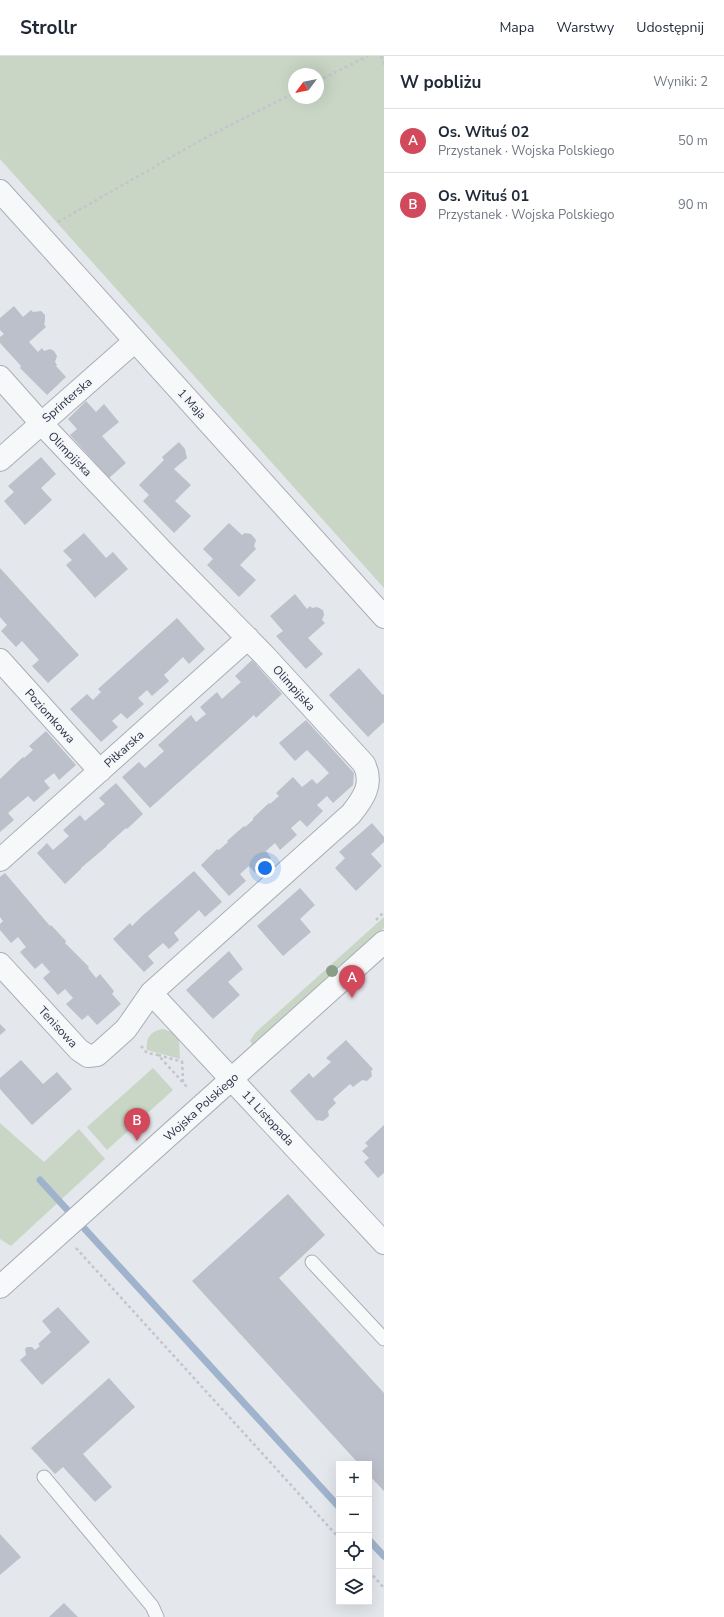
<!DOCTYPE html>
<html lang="pl">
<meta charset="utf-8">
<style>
:root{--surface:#fff;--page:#f2f2f3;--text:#1f2937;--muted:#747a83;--line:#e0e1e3;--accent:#d1495b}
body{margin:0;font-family:"Nunito Sans",sans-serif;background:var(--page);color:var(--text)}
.controls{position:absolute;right:12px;bottom:12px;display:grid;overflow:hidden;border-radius:0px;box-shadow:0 4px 16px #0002}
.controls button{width:36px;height:36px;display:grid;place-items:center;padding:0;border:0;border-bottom:1px solid var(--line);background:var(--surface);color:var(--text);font:20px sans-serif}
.compass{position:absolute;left:288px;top:12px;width:36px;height:36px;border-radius:50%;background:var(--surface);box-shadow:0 4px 16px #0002;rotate:238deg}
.you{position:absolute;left:265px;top:812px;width:14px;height:14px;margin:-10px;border:3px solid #fff;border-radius:50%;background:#1a73e8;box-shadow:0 0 0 6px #1a73e833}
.badge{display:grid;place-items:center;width:26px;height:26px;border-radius:50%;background:var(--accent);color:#fff;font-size:13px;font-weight:700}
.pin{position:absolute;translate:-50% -33px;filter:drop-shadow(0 1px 2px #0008)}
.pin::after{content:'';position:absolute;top:21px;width:14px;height:12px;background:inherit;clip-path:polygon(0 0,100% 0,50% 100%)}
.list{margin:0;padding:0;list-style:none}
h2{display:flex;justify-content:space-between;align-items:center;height:52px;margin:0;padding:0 16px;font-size:17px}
h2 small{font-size:13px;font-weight:400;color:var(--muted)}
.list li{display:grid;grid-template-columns:26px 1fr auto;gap:12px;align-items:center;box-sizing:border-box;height:64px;padding:0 16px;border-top:1px solid var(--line)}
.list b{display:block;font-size:15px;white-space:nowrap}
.list p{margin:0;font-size:13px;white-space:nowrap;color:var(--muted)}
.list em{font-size:13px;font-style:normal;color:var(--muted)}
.icon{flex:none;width:22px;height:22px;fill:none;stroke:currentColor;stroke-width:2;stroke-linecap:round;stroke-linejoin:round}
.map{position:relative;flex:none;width:384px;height:1561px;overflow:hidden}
header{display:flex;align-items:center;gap:24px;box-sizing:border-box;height:56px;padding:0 20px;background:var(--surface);border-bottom:1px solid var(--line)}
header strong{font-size:19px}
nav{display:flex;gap:22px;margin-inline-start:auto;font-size:14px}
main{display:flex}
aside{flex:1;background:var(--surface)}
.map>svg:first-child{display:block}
.green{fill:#c9d6c5;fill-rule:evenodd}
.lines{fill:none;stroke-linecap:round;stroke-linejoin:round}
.stream{stroke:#9fb4cc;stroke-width:7}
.building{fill:#bbc0ca}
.service-casing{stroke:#a9aeb7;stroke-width:15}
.minor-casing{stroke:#a9aeb7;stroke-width:24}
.path{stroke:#c2c5cb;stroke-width:2.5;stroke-dasharray:3 3;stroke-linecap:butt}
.service{stroke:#f7f8fa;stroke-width:13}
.minor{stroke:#f7f8fa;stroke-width:22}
.tree{fill:#899d89}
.labels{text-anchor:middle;stroke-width:3;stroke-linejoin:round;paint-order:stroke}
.street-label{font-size:12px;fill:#2b3445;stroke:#f4f6f9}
</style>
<header>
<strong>Strollr</strong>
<nav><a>Mapa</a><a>Warstwy</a><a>Udostępnij</a></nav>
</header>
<main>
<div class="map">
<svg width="384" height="1561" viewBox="0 0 384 1561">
<rect width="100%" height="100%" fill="#e4e7ec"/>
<!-- green -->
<path class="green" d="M0,0h384v532l-384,-429zM294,18h24v24h-24z
M384,861v11l-131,117 -3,-4 5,-8z
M163,973l9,3 7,7 1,20 -33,-9c-2,-12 4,-19 16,-21z
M153,1012l20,22 -66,60 -20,-23z
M0,1067l44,39 35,-33 26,30 -94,87 -11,-7z"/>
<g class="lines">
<!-- stream -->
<path class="stream" d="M40,1124l299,327
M369,1484l15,16"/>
</g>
<!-- building -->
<path class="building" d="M14,250l9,11 8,-7 2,2 8,-1 4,4v6l-1,3 2,3 -17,15 9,10 4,-4 2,3 6,-2 4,2 3,5 -2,6 2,3 -1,1 10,11 -19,18 -27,-27 1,-2 -21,-23v-6l4,-3 -4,-4v-12z
M86,345l10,11 8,-8 15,18 -17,14 24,27 -17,15 -39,-43 7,-6 -9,-10z
M179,386l6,7 2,9 -13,11 17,16 -16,16 16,15 -17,17 -31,-32 6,-6 -10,-10 25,-25 -2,-3z
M41,401l15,17 -15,14 11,12 -27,25 -21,-24 10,-9 -6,-6z
M229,467l13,12 3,-2 6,1 5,6 -2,6 2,3 -16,16 16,15 -17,17 -32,-32 6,-6 -10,-10z
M84,477l22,25 7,-6 15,17 -33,29 -29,-33 6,-5 -9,-9z
M0,512l79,87 -31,28 -16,-17 7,-6 -17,-19 -6,6 -15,-16 6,-6 -7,-8z
M295,538l12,15 3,-3 2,2 5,-1 6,3 1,5 -2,5 3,3 -17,15 15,16 -17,15 -30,-33 7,-5 -13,-15z
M177,562l28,31 -16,15 -6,-7 -19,18 5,6 -17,15 -5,-6 -9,8 6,6 -17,15 -6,-6 -9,8 6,6 -17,15 -31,-33 17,-15 6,6 8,-8 -3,-3z
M252,604l30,34 -26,24 -2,-3 -104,93 -28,-31 17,-15 6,6 9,-8 10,-9 -6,-6 33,-30 5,7 10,-8 -6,-7 17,-15 5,7 10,-9 9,-8 -6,-6z
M359,612l24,27 1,-1v28l-16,15 -39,-42z
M306,664l48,53 -1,12 -20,18 -6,-7 -10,9 6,6 -16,16 -7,-7 -9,8 6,7 -17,15 -5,-7 -9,8 5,7 -16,15 -6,-7 -9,8 6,7 -17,15 -28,-31 16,-16 2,1 9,-8 -1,-1 17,-15 1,1 8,-7v-2l16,-15 1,1 9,-8 -3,-3 17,-16 9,10 10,-8 5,5 12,-11 -22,-23 -12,11 -16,-18z
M46,675l30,34 -17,15 -5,-7 -10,8 6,7 -16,14 -6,-6 -20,17 6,7 -14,12v-53l23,-22 1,1 9,-8 -4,-4z
M116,727l27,31 -16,15 -1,-1 -19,17v1l-26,22v1l-16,15 -28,-31 10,-10 6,7 16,-14 -6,-6 17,-15 5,6 20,-17 -6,-6z
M372,767l12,14v5l-13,12 11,12 -26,25 -21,-23 10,-10 -6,-6z
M194,815l28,31 -17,15 -6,-7 -25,23 5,7 -10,9 -6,-6 -15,13 6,7 -10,9 -31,-33 17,-16 2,3 9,-9z
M5,817l45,53 1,-1 15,16 -1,2 24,24 -1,1 8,10 4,-4 14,17 -2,3 9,10 -24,21 -9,-10 -6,5 -16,-16 7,-6 -8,-9 -7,6 -15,-17 7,-6 -8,-9 -7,6 -15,-17 6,-5 -8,-10 -7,6 -11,-13v-6l3,-3 -3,-4v-40z
M300,832l15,17 -15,14 11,13 -28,24 -26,-30z
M229,895l14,18 -15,13 12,13 -27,24 -27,-29z
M0,968l6,6 -6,5z
M346,984l27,29 -2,2 1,5 -5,5 -5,-1 -9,7 -3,-3 -17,15 3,4 -8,8 1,5 -6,5 -5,-1 -1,1 -27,-30 19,-18 4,5 18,-16 -5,-4z
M21,1004l22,24 14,-12 15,17 -40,36 -32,-36v-11z
M384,1069v48l-6,5 -14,-16 5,-4 -7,-7 6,-5 -3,-3z
M288,1138l37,41 -46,43 105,115v98l-15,-16v-11h-10l-167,-183z
M58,1251l32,35 -48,43 -22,-25 6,-5 -1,-6 2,-2h5l3,3 5,-4 -2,-2 13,-12 -9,-11z
M109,1322l26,29 -52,47 29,33 -17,15 -32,-35 -8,7 -24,-26z
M0,1478l21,23 -21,18z
M64,1547l14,14h-29z"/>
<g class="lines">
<defs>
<path id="service" d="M312,1206l72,77
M44,1421l108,129 5,11"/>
<path id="minor" d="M0,135l384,426
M0,321l41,46 126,133 98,100 99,108c10,20 -1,35 -13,50l-200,179 -25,36 -29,26 -9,1 -9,-6 -79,-86
M0,404l135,-119
M0,604l100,111
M0,804l248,-222
M151,937l233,250
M0,1231l384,-345"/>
</defs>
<!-- service casing -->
<use href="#service" class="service-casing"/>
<!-- minor casing -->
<use href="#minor" class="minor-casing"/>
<!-- path -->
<path class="path" d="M381,0l3,9
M318,25l50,-25
M58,166l145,-83 91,-46
M376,864l8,-8
M141,990l6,7 11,2 30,33
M158,999l25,7
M182,1005l1,21
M76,1192l263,290
M369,1515l15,17"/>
<!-- service -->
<use href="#service" class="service"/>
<!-- minor -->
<use href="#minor" class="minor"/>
</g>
<!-- trees -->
<circle class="tree" cx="332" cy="915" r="6"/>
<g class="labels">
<!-- street labels -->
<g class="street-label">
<text transform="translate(67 344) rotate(-41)" y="4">Sprinterska</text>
<text transform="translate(192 348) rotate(48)" y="4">1 Maja</text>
<text transform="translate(70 398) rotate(46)" y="4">Olimpijska</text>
<text transform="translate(294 632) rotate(48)" y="4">Olimpijska</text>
<text transform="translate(50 660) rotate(48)" y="4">Poziomkowa</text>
<text transform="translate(124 693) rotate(-42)" y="4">Piłkarska</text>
<text transform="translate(58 971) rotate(47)" y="4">Tenisowa</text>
<text transform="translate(201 1051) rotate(-42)" y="4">Wojska Polskiego</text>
<text transform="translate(268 1062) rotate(47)" y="4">11 Listopada</text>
</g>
</g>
</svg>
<div class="controls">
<button>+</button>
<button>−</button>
<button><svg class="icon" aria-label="locate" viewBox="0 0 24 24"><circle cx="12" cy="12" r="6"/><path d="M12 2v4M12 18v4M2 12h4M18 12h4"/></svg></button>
<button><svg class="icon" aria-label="layers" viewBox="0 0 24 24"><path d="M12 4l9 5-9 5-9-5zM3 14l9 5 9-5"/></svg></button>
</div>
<svg class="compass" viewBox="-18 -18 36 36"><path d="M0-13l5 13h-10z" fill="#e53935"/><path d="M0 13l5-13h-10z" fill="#747a83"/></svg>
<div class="you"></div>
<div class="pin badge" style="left:352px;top:942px">A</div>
<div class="pin badge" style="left:137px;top:1085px">B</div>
</div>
<aside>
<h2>W pobliżu<small>Wyniki: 2</small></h2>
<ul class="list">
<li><span class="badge">A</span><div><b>Os. Wituś 02</b><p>Przystanek · Wojska Polskiego</p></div><em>50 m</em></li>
<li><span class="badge">B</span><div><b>Os. Wituś 01</b><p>Przystanek · Wojska Polskiego</p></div><em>90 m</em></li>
</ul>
</aside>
</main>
